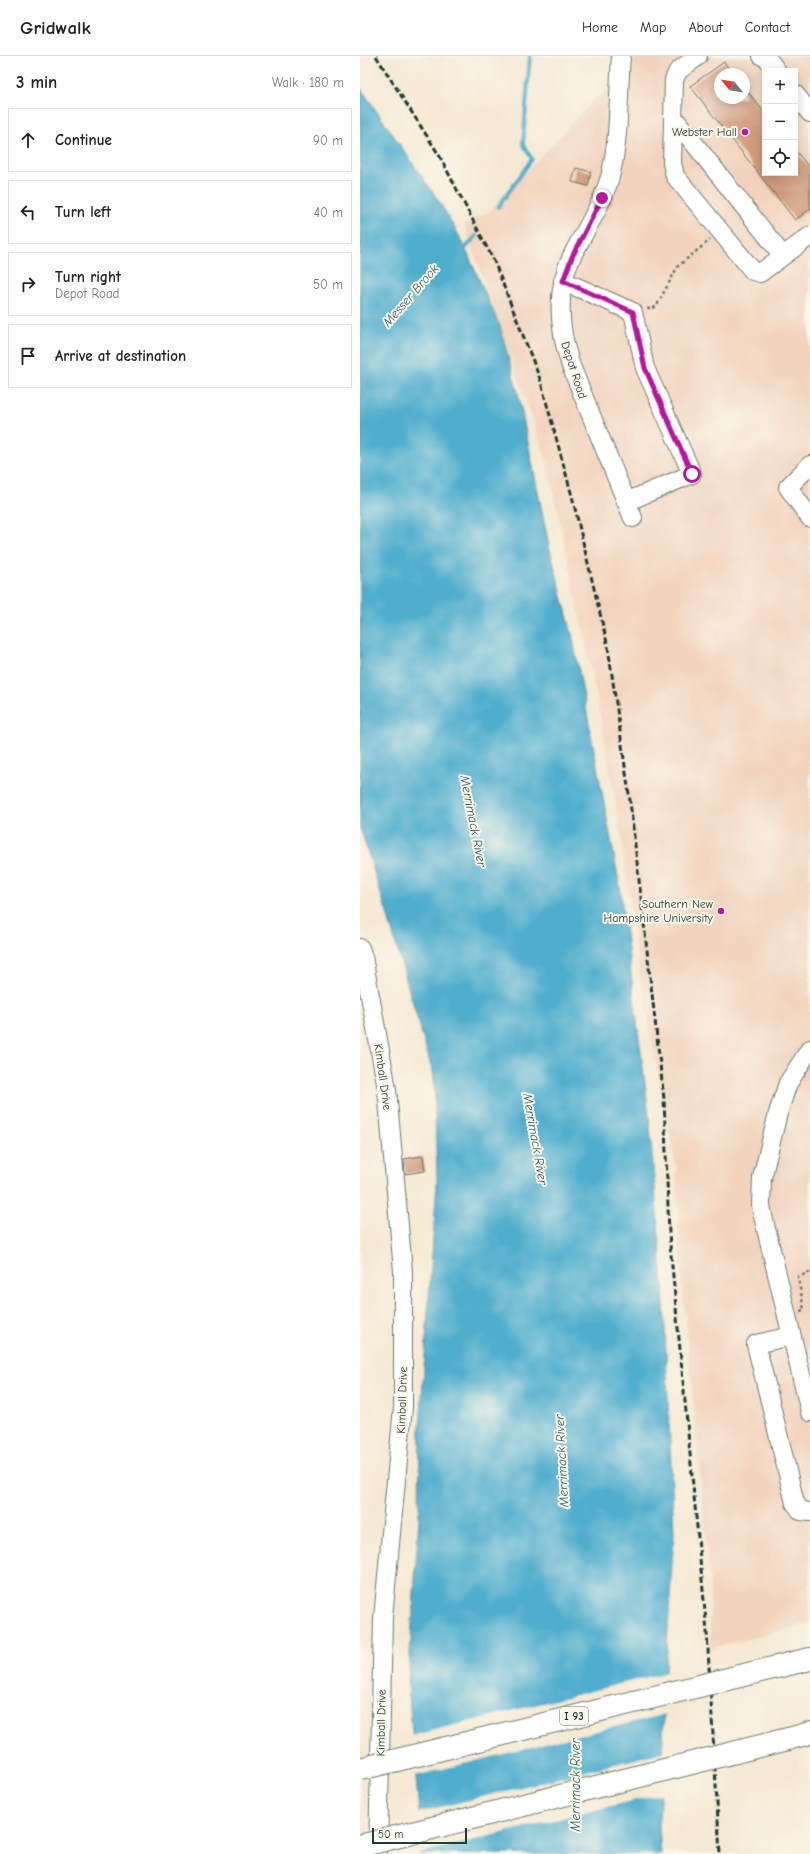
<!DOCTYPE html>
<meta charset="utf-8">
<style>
:root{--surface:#fff;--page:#f2f2f2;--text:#222;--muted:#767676;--line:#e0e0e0}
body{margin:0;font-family:"Comic Neue",sans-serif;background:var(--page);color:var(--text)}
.controls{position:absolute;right:12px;top:12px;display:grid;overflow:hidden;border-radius:0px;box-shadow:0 2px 10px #0003}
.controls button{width:36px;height:36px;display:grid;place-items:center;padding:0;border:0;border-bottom:1px solid var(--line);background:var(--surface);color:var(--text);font:20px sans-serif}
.compass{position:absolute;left:354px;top:12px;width:36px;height:36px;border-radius:50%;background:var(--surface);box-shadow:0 2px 10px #0003;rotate:300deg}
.scale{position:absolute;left:12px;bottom:10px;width:95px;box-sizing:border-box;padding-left:4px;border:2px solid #1f3d34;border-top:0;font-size:11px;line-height:14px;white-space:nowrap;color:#1f3d34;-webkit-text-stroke:3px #fbf7ec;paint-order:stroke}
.stop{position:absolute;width:12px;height:12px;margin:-9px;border:3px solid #b5179e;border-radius:50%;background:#fff}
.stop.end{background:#b5179e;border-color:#fff;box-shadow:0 1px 4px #0008}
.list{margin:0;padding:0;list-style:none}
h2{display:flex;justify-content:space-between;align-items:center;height:52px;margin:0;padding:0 16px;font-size:17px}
h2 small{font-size:13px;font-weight:400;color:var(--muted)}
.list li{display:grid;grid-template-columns:26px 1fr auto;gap:12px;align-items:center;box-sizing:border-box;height:64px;margin:0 8px 8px;padding:0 8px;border:1px solid var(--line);border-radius:0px}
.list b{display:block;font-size:15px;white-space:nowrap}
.list p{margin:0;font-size:13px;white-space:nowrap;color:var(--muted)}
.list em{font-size:13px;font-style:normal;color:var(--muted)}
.icon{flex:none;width:22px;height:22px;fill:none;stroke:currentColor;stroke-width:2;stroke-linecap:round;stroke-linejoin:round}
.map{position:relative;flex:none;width:450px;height:1798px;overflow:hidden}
header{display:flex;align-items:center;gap:24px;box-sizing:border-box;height:56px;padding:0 20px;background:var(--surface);border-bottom:1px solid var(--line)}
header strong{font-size:19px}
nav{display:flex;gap:22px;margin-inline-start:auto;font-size:14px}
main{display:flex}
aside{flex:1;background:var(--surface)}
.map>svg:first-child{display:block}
.built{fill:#f2d4be;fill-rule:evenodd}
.water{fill:#4fadce;stroke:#377581}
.pier{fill:#f6e9d3}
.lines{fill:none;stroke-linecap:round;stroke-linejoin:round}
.stream{stroke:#4fadce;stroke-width:4}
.building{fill:#d09a7c}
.minor-casing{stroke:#6a796c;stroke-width:20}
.highway-casing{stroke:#6a796c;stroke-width:24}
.path{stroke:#6a796c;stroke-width:2.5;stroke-dasharray:3 3;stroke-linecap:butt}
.minor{stroke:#fff;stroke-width:18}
.highway{stroke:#fff;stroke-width:22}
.rail{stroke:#1f3d34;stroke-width:3;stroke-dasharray:6 3;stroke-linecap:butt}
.highway-bridge-casing{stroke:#6a796c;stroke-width:24;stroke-linecap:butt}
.highway-bridge{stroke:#fff;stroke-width:22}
.route{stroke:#b5179e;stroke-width:5}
.poi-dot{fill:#b5179e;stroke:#fbf7ec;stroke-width:1.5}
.labels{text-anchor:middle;stroke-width:4;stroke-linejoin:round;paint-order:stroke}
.shield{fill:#fbf7ec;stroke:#61756b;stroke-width:1}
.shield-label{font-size:11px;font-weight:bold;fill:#1f3d34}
.poi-label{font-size:12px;fill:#1f3d34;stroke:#fbf7ec;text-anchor:end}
.street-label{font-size:12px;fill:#1f3d34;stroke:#fbf7ec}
.water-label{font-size:13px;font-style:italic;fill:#2d5f62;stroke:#fbf7ec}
</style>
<header>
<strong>Gridwalk</strong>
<nav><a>Home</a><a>Map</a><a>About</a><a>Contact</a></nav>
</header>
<main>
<aside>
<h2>3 min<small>Walk · 180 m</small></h2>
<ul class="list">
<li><svg class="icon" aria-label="ahead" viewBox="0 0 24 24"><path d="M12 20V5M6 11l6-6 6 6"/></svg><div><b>Continue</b></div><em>90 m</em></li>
<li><svg class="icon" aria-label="left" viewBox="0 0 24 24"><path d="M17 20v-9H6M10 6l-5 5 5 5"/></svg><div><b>Turn left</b></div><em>40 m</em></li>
<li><svg class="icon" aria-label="right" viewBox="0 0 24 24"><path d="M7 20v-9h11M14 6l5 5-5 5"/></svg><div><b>Turn right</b><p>Depot Road</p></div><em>50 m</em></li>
<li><svg class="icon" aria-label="arrive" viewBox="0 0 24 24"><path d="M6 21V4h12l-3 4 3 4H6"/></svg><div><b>Arrive at destination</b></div></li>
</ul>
</aside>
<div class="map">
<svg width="450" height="1798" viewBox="0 0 450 1798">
<rect width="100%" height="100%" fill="#fbf7ec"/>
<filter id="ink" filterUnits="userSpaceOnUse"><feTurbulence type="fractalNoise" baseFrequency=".025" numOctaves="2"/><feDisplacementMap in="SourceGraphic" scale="8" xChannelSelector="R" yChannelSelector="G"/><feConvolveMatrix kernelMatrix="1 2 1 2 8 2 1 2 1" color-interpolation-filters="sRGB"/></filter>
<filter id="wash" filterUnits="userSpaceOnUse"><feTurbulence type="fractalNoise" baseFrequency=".012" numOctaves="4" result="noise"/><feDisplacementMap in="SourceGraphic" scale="16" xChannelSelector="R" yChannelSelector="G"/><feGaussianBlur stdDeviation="0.9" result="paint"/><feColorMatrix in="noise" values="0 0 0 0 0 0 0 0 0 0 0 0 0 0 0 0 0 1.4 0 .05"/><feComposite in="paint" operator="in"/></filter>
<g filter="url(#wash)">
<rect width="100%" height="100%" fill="#f6e9d3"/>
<!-- built -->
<path class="built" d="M274,0h176v1567l-100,26v-69l-29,-309 -5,-104 -36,-188 -18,-137 -23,-134 -52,-247 -83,-237 26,-13 106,-113 35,-20zM405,15h30v102h-30zM360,18h24v24h-24z"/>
<!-- water -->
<path class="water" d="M0,31l81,117 21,37 38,85 18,67 31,153 23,88 48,253 29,229 14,169 11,248 -6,96 -9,195 2,30h-242l1,-29 -12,-141 11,-167 1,-91 17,-244 -3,-106 -48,-166 -26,-83z"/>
<!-- pier -->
<path class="pier" d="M308,1616l-2,42 -252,62 -3,-40z
M304,1696l-1,41 -246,61v-41z"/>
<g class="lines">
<!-- stream -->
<path class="stream" d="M138,151l34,-48 -9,-15 7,-88
M103,195l13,-15"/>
</g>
<g id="blocks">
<!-- building -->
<path class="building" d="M364,6l9,12h-13v24h24v-11l21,26v60h30v-23l15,18v41l-15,11 -105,-134z
M216,112l15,4 -3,14 -16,-4z
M63,1100l2,15 -20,3 -1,-15z"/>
</g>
</g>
<g filter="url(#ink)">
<use href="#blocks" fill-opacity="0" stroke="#6a796c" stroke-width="1"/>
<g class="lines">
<defs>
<path id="minor" d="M261,0c-3,40 -1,82 -11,121 -8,28 -25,53 -38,79 -17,35 -13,74 -1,110l62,152
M338,0l-20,15 -4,9 -2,83 3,13 78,95 7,2 50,-37
M402,0l5,2 10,13
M435,38l15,19
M314,62l109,138
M203,225l70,31 12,56 47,106 -66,28
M450,409l-22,22 22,31
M0,892l3,9 24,132 16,182v136l-20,211 -5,236
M450,993l-22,34 -10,30 -16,65 -1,27 2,11 47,196
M431,1280l-35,8 39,159 6,8 9,1"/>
<path id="highway" d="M429,1608l21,-5
M428,1683l22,-6"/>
</defs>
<!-- minor casing -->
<use href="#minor" class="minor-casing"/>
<!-- highway casing -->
<use href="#highway" class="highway-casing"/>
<!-- path -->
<path class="path" d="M287,253l9,-2 22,-41 32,-26
M440,1255l4,-1 -6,-33 12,-5"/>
<!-- minor -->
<use href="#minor" class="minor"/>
<!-- highway -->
<use href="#highway" class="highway"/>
<!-- rail -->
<path class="rail" d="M16,0l63,99 55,106 46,118 32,117 36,151 22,154 34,298 5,135 38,398 13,222"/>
<defs>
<path id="highway-bridge" d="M0,1713l429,-105
M0,1790l428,-107"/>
</defs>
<!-- highway-bridge casing -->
<use href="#highway-bridge" class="highway-bridge-casing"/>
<!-- highway-bridge -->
<use href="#highway-bridge" class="highway-bridge"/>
</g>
</g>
<g class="lines" filter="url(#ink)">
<!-- route -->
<path class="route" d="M242,142l-30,59 -9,24 70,31 12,56 47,106"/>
</g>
<!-- markers -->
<g class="poi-dot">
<circle cx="385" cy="76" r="4"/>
<circle cx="361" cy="855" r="4"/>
</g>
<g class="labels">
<!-- shield labels -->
<rect class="shield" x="200" y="1651" width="28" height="18" rx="3"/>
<g class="shield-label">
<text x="214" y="1664">I 93</text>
</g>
<!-- poi labels -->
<g class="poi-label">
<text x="377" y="80">Webster Hall</text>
<text x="353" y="852">Southern New<tspan x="353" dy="14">Hampshire University</tspan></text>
</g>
<!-- street labels -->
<g class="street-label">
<text transform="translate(214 314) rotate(72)" y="4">Depot Road</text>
<text transform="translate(23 1021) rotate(82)" y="4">Kimball Drive</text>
<text transform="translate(42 1344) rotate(-88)" y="4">Kimball Drive</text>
<text transform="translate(21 1667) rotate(-89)" y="4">Kimball Drive</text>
</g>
<!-- water labels -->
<g class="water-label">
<text transform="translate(50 239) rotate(-49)" y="5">Messer Brook</text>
<text transform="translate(114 765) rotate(79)" y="5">Merrimack River</text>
<text transform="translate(176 1083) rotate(80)" y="5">Merrimack River</text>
<text transform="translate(201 1405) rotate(-93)" y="5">Merrimack River</text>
<text transform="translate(215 1729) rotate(-90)" y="5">Merrimack River</text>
</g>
</g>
</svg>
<div class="controls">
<button>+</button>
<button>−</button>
<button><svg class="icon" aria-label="locate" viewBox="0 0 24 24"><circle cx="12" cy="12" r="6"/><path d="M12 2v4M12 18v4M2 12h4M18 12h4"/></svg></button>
</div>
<svg class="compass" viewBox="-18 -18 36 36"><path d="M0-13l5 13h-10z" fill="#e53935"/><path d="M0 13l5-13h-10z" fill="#767676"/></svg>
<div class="scale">50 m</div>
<div class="stop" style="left:332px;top:418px"></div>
<div class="stop end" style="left:242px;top:142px"></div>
</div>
</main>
